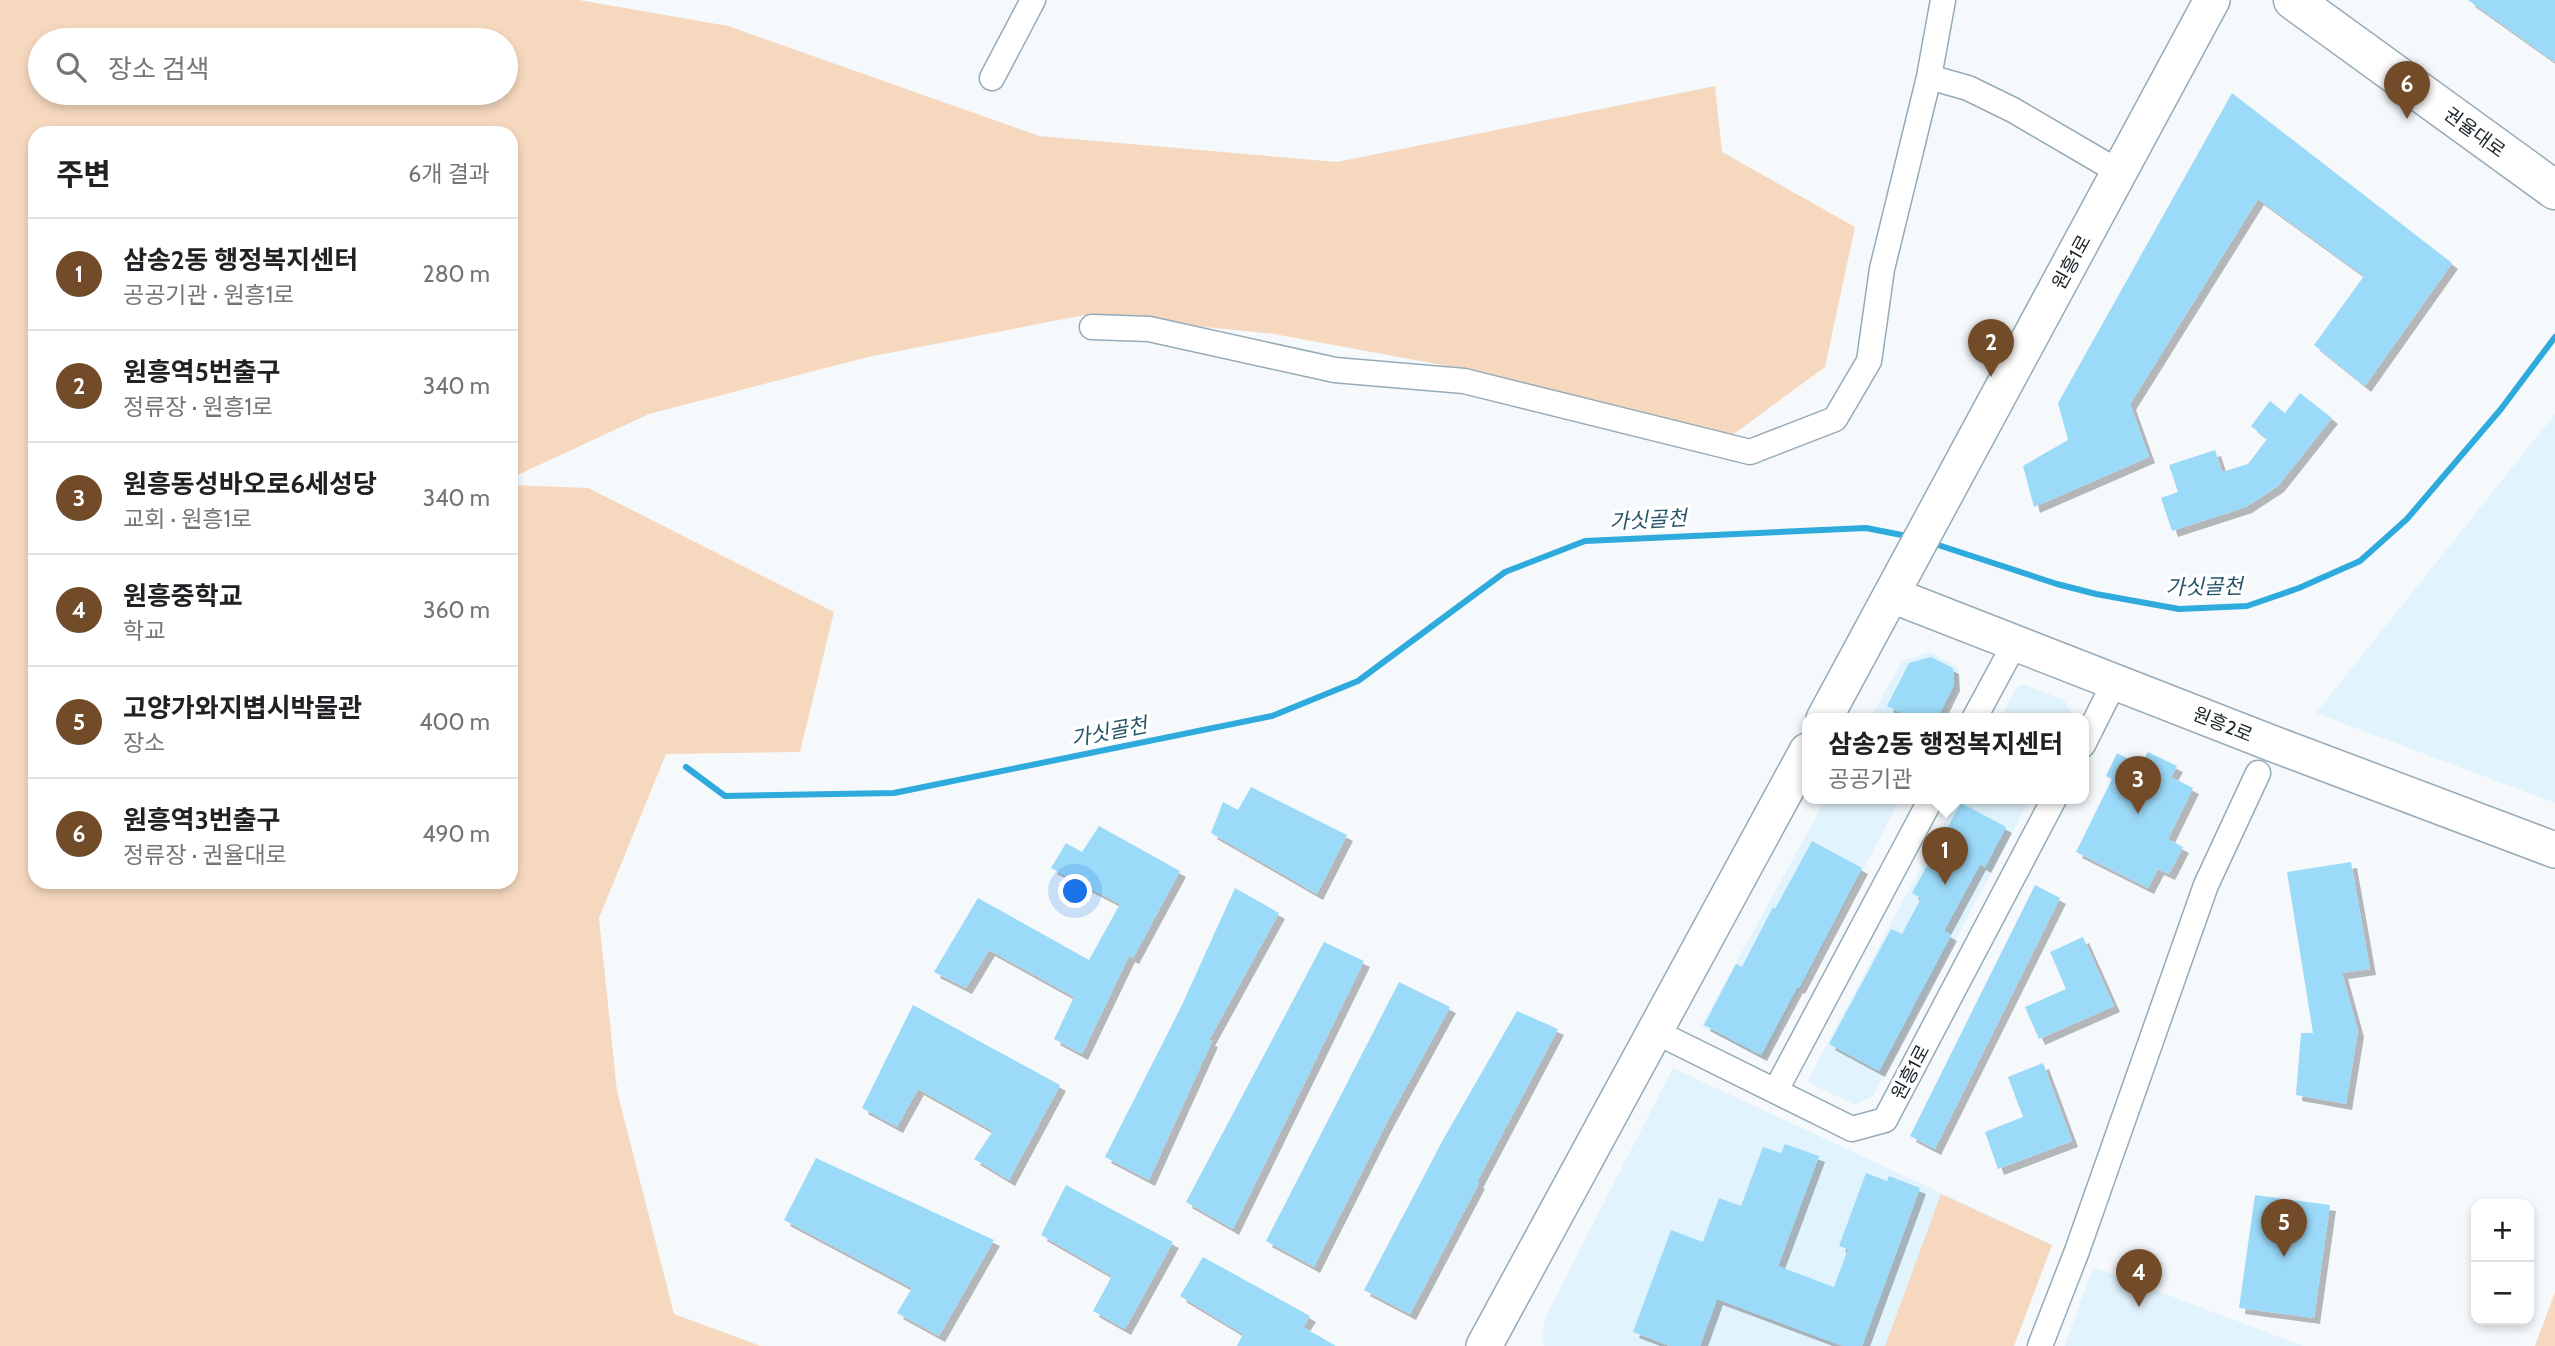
<!DOCTYPE html>
<html lang="ko">
<meta charset="utf-8">
<style>
:root{--surface:#fff;--page:#f6f6f6;--text:#202124;--muted:#757577;--line:#e0e0e0;--accent:#724c28}
body{margin:0;font-family:Cabin,"Noto Sans KR",sans-serif;background:var(--page);color:var(--text)}
.controls{position:absolute;right:21px;bottom:21px;display:grid;overflow:hidden;border-radius:14px;box-shadow:0 4px 10px #0003}
.controls button{width:63px;height:63px;display:grid;place-items:center;padding:0;border:0;border-bottom:2px solid var(--line);background:var(--surface);color:var(--text);font:35px sans-serif}
.you{position:absolute;left:1076px;top:892px;width:24px;height:24px;margin:-18px;border:5px solid #fff;border-radius:50%;background:#1a73e8;box-shadow:0 0 0 10px #1a73e833}
.badge{display:grid;place-items:center;width:46px;height:46px;border-radius:50%;background:var(--accent);color:#fff;font-size:23px;font-weight:700}
.pin{position:absolute;translate:-50% -58px;filter:drop-shadow(0 2px 4px #0008)}
.pin::after{content:'';position:absolute;top:37px;width:24px;height:21px;background:inherit;clip-path:polygon(0 0,100% 0,50% 100%)}
.popup{position:absolute;left:1802px;top:713px;width:287px;height:91px;box-sizing:border-box;display:grid;place-content:center;border-radius:14px;background:var(--surface);filter:drop-shadow(0 2px 5px #0005);font-size:23px;white-space:nowrap;color:var(--muted)}
.popup b{font-size:26px;color:var(--text)}
.popup::after{content:'';position:absolute;left:50%;top:100%;margin-left:-14px;border:14px solid transparent;border-top-color:var(--surface)}
.list{margin:0;padding:0;list-style:none}
h2{display:flex;justify-content:space-between;align-items:center;height:91px;margin:0;padding:0 28px;font-size:30px}
h2 small{font-size:23px;font-weight:400;color:var(--muted)}
.list li{display:grid;grid-template-columns:46px 1fr auto;gap:21px;align-items:center;box-sizing:border-box;height:112px;padding:0 28px;border-top:2px solid var(--line)}
.list b{display:block;font-size:26px;white-space:nowrap}
.list p{margin:0;font-size:23px;white-space:nowrap;color:var(--muted)}
.list em{font-size:23px;font-style:normal;color:var(--muted)}
.icon{flex:none;width:38px;height:38px;fill:none;stroke:currentColor;stroke-width:2;stroke-linecap:round;stroke-linejoin:round}
.map{position:relative;flex:none;width:2555px;height:1346px;overflow:hidden}
.search{position:absolute;background:var(--surface);box-shadow:0 4px 10px #0003;left:28px;top:28px;width:490px;height:77px;display:flex;align-items:center;gap:18px;box-sizing:border-box;padding:0 24px;border-radius:38px;color:var(--muted);font-size:26px}
.panel{position:absolute;background:var(--surface);box-shadow:0 4px 10px #0003;left:28px;top:126px;width:490px;height:763px;border-radius:21px}
.map>svg:first-child{display:block}
.built{fill:#e1f3fd}
.green{fill:#f6d8be;fill-rule:evenodd}
.lines{fill:none;stroke-linecap:round;stroke-linejoin:round}
.stream{stroke:#2eaadd;stroke-width:6}
.building{fill:#9cdaf9;filter:url(#shadow)}
.street-casing{stroke:#95abb7;stroke-width:27}
.secondary-casing{stroke:#95abb7;stroke-width:38}
.primary-casing{stroke:#95abb7;stroke-width:41}
.street{stroke:#fff;stroke-width:24}
.secondary{stroke:#fff;stroke-width:35}
.primary{stroke:#fff;stroke-width:38}
.labels{text-anchor:middle;stroke-width:7;stroke-linejoin:round;paint-order:stroke}
.street-label{font-size:19px;fill:#1a2327;stroke:#fff}
.water-label{font-size:21px;font-style:italic;fill:#24546a;stroke:#fff}
</style>
<div class="map">
<svg width="2555" height="1346" viewBox="0 0 2555 1346">
<defs>
<filter id="shadow"><feDropShadow dx="6" dy="6" stdDeviation="0" flood-color="#0004"/></filter>
</defs>
<rect width="100%" height="100%" fill="#f5f9fc"/>
<!-- built -->
<path class="built" d="M2555,414v389l-239,-90z
M1930,652l28,15v22l-16,30h-72l32,-58z
M2023,684l41,16 9,15 -1,4h-72l16,-31z
M1826,799h74l-136,261 -63,-34z
M1957,799h73l-157,297 -18,9 -48,-23z
M1673,1068l379,177 -38,101h-470l-2,-5 2,-19 6,-14z
M2093,1267l210,79h-238z"/>
<!-- green -->
<path class="green" d="M0,0h579l149,26 311,110 298,26 378,-76 7,66 133,75 -30,140 -94,69 -267,-67 -190,-35 -189,-19 -217,42 -219,57 -138,64v-345h-476v749h476v-397l77,3 246,124 -34,140 -134,2 -67,164 18,173 57,223 87,32h-761zM40,40h466v53h-466z
M1941,1194l111,51 -38,101h-129z
M2555,1292v54h-21h1z"/>
<g class="lines">
<!-- stream -->
<path class="stream" d="M1932,543l125,41 39,10 83,15 68,-3 52,-18 61,-27 47,-42 94,-110 54,-72
M686,767l39,29 169,-3 378,-77 86,-35 147,-109 80,-31 281,-13 46,9"/>
</g>
<!-- building -->
<path class="building" d="M2468,0h87v62z
M2232,93l220,170 -87,123 -51,-41 50,-69 -106,-77 -128,205 19,53 -115,50 -11,-41 45,-26 -10,-37z
M2300,393l32,25 -54,68 -32,21 -74,24 -11,-33 17,-6 -9,-27 46,-15 7,22 26,-8 19,-25 -16,-13 19,-25 15,12z
M1931,657l22,11 1,17 -17,34h-24l-26,-13 22,-43z
M2148,752l29,14 -6,11 22,11 -25,51 15,8 -14,27 -11,-5 -10,19 -72,-36 36,-73 -6,-3 11,-23 24,12z
M1251,787l96,48 -30,59 -106,-61 12,-31 15,8z
M1961,803l45,24 -21,40 -5,-3 -36,67 7,4 -72,136 -50,-27 62,-115 11,5 19,-36 -9,-5z
M1099,826l81,45 -47,87 -4,-2 -47,98 -28,-15 20,-42 -85,-47 -23,38 -32,-16 44,-74 111,62 31,-56 -69,-36 15,-25 16,9z
M1812,841l50,27 -63,120 -2,-1 -36,68 -57,-30 32,-61 6,3 31,-60 2,2z
M2351,862l19,107 -28,4 16,58 -12,73 -50,-9 5,-62h12l-26,-161z
M2035,885l25,13 -125,251 -25,-13z
M1235,888l44,25 -70,127 3,1 -63,139 -44,-23 77,-152z
M2083,937l31,69 -75,33 -14,-32 41,-18 -16,-37z
M1324,942l40,19 -131,268 -47,-27z
M1399,982l51,25 -63,115 -73,145 -48,-26z
M913,1005l147,80 -51,95 -35,-21 19,-28 -75,-42 -21,38 -35,-19z
M1517,1011l41,18 -81,153 2,1 -69,131 -46,-24 80,-152z
M2043,1063l29,78 -74,28 -13,-37 38,-15 -15,-40z
M1785,1144l34,12 -41,110 56,21 14,-38 -9,-3 27,-73 21,8 2,-5 31,12 -58,158h-19l-126,-47 -17,47h-30l-37,-14 38,-102 32,12 16,-44 22,8 22,-59 18,6z
M816,1158l178,82 -55,96 -42,-23 15,-25 -128,-68z
M1066,1185l107,57 -48,87 -32,-18 19,-35 -71,-41z
M2255,1195l75,10 -16,113 -75,-10z
M1203,1257l107,59 -7,11 33,19h-99l6,-12 -63,-38z"/>
<g class="lines">
<defs>
<path id="street" d="M1929,77l39,11 45,22 106,62
M992,78l41,-78
M1092,327l57,2 186,41 129,11 286,71 85,-33 34,-58 13,-92 47,-192 14,-77
M1974,719l41,-76
M2083,745l31,-62
M1654,1031l198,98 33,-9 169,-321
M1776,1090l155,-291
M2040,1346l37,-95 129,-366 52,-112"/>
<path id="secondary" d="M1892,595l379,148 284,107
M1824,719l388,-719
M1484,1346l323,-595"/>
<path id="primary" d="M2293,0l262,190"/>
</defs>
<!-- street casing -->
<use href="#street" class="street-casing"/>
<!-- secondary casing -->
<use href="#secondary" class="secondary-casing"/>
<!-- primary casing -->
<use href="#primary" class="primary-casing"/>
<!-- street -->
<use href="#street" class="street"/>
<!-- secondary -->
<use href="#secondary" class="secondary"/>
<!-- primary -->
<use href="#primary" class="primary"/>
</g>
<g class="labels">
<!-- street labels -->
<g class="street-label">
<text transform="translate(2475 132) rotate(36)" y="7">권율대로</text>
<text transform="translate(2071 262) rotate(-61)" y="7">원흥1로</text>
<text transform="translate(2223 724) rotate(22)" y="7">원흥2로</text>
<text transform="translate(1910 1072) rotate(-62)" y="7">원흥1로</text>
</g>
<!-- water labels -->
<g class="water-label">
<text transform="translate(1648 520) rotate(-3)" y="7">가싯골천</text>
<text transform="translate(2204 587) rotate(-1)" y="7">가싯골천</text>
<text transform="translate(1109 732) rotate(-11)" y="7">가싯골천</text>
</g>
</g>
</svg>
<div class="controls">
<button>+</button>
<button>−</button>
</div>
<div class="you"></div>
<div class="pin badge" style="left:1945px;top:885px">1</div>
<div class="popup"><b>삼송2동 행정복지센터</b>공공기관</div>
<div class="pin badge" style="left:1991px;top:377px">2</div>
<div class="pin badge" style="left:2138px;top:814px">3</div>
<div class="pin badge" style="left:2139px;top:1307px">4</div>
<div class="pin badge" style="left:2284px;top:1257px">5</div>
<div class="pin badge" style="left:2407px;top:119px">6</div>
<div class="search"><svg class="icon" aria-label="search" viewBox="0 0 24 24"><circle cx="10" cy="10" r="6"/><path d="M15 15l6 6"/></svg>장소 검색</div>
<section class="panel">
<h2>주변<small>6개 결과</small></h2>
<ul class="list">
<li><span class="badge">1</span><div><b>삼송2동 행정복지센터</b><p>공공기관 · 원흥1로</p></div><em>280 m</em></li>
<li><span class="badge">2</span><div><b>원흥역5번출구</b><p>정류장 · 원흥1로</p></div><em>340 m</em></li>
<li><span class="badge">3</span><div><b>원흥동성바오로6세성당</b><p>교회 · 원흥1로</p></div><em>340 m</em></li>
<li><span class="badge">4</span><div><b>원흥중학교</b><p>학교</p></div><em>360 m</em></li>
<li><span class="badge">5</span><div><b>고양가와지볍시박물관</b><p>장소</p></div><em>400 m</em></li>
<li><span class="badge">6</span><div><b>원흥역3번출구</b><p>정류장 · 권율대로</p></div><em>490 m</em></li>
</ul>
</section>
</div>
